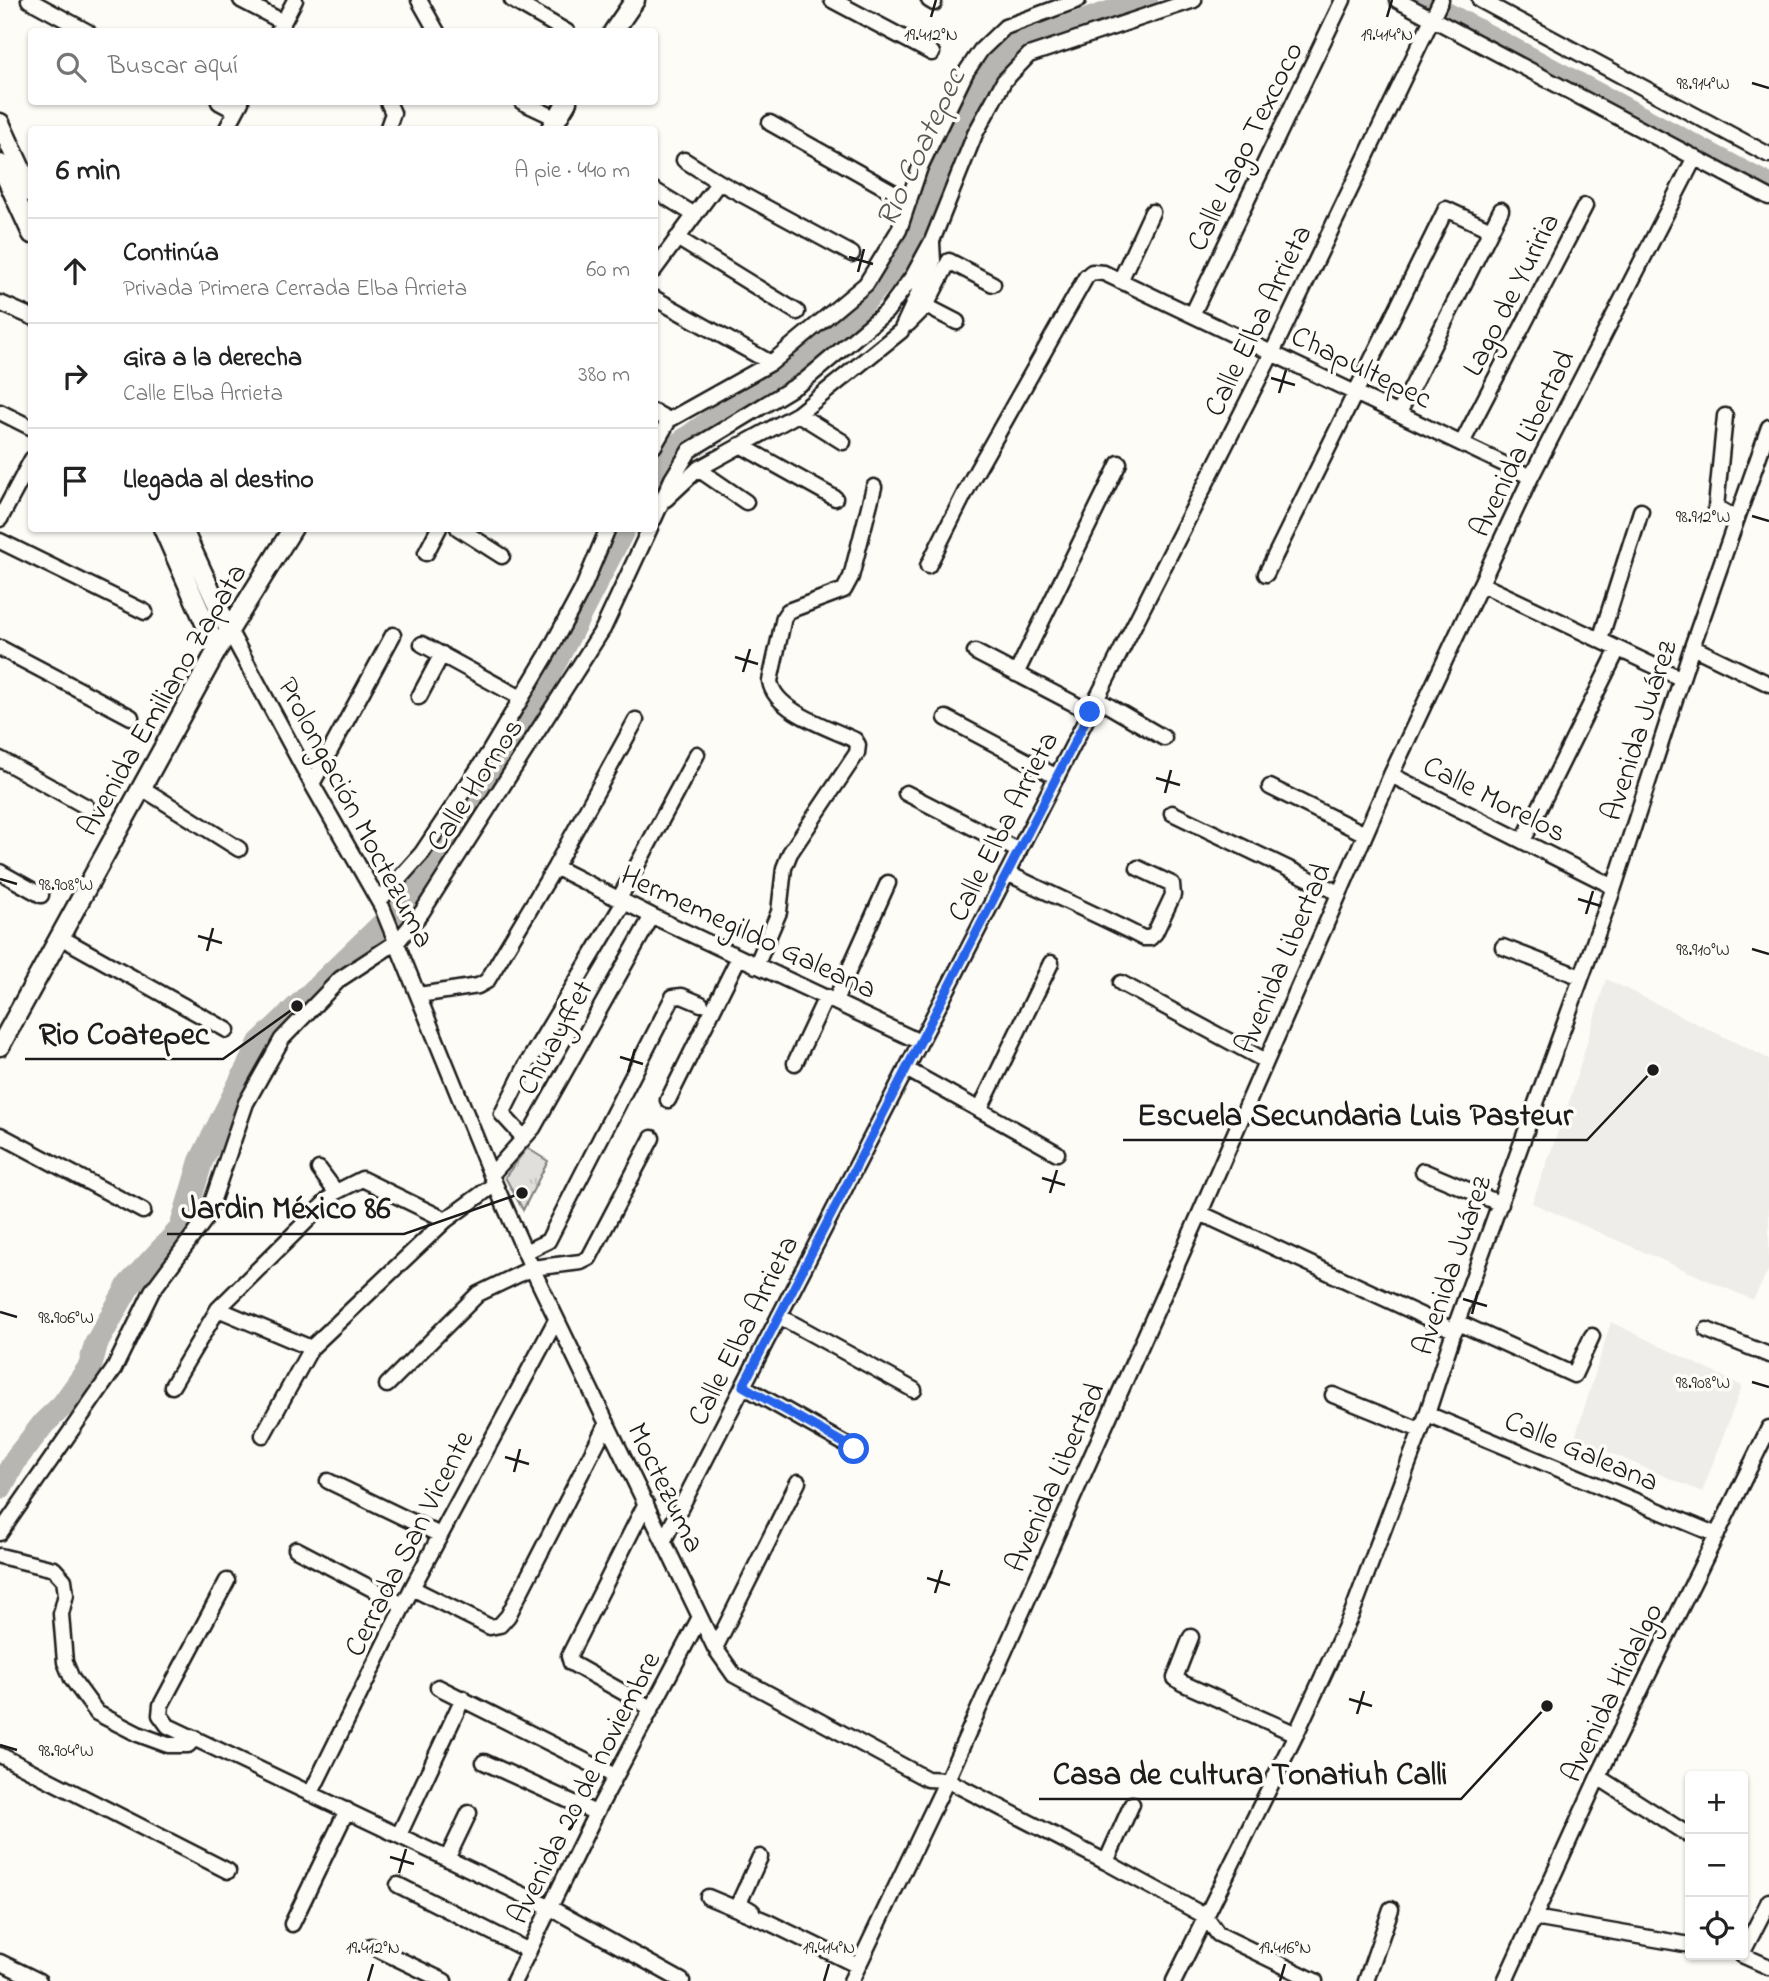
<!DOCTYPE html>
<html lang="es">
<meta charset="utf-8">
<style>
:root{--surface:#fff;--page:#f6f6f6;--text:#222;--muted:#767676;--line:#e0e0e0}
body{margin:0;font-family:"Indie Flower",sans-serif;background:var(--page);color:var(--text)}
.controls{position:absolute;right:21px;bottom:21px;display:grid;overflow:hidden;border-radius:7px;box-shadow:0 2px 5px #0004}
.controls button{width:63px;height:63px;display:grid;place-items:center;padding:0;border:0;border-bottom:2px solid var(--line);background:var(--surface);color:var(--text);font:35px sans-serif}
.stop{position:absolute;width:21px;height:21px;margin:-16px;border:5px solid #2563eb;border-radius:50%;background:#fff}
.stop.end{background:#2563eb;border-color:#fff;box-shadow:0 2px 7px #0008}
.list{margin:0;padding:0;list-style:none}
h2{display:flex;justify-content:space-between;align-items:center;height:91px;margin:0;padding:0 28px;font-size:30px}
h2 small{font-size:23px;font-weight:400;color:var(--muted)}
.list li{display:grid;grid-template-columns:46px 1fr auto;gap:21px;align-items:center;box-sizing:border-box;height:105px;padding:0 28px;border-top:2px solid var(--line)}
.list b{display:block;font-size:26px;white-space:nowrap}
.list p{margin:0;font-size:23px;white-space:nowrap;color:var(--muted)}
.list em{font-size:23px;font-style:normal;color:var(--muted)}
.icon{flex:none;width:38px;height:38px;fill:none;stroke:currentColor;stroke-width:2;stroke-linecap:round;stroke-linejoin:round}
.map{position:relative;flex:none;width:1769px;height:1981px;overflow:hidden}
.search{position:absolute;background:var(--surface);box-shadow:0 2px 5px #0004;left:28px;top:28px;width:630px;height:77px;display:flex;align-items:center;gap:18px;box-sizing:border-box;padding:0 24px;border-radius:7px;color:var(--muted);font-size:26px}
.panel{position:absolute;background:var(--surface);box-shadow:0 2px 5px #0004;left:28px;top:126px;width:630px;height:406px;border-radius:7px}
.map>svg:first-child{display:block}
.built{fill:#eeede9}
.park{fill:url(#park-tufts);stroke:#7e7e7c;stroke-width:2}
.lines{fill:none;stroke-linecap:round;stroke-linejoin:round}
.river{stroke:#b7b6b2;stroke-width:24}
.minor-casing{stroke:#1c1c1c;stroke-width:19}
.major-casing{stroke:#1c1c1c;stroke-width:23}
.minor{stroke:#fdfcf7;stroke-width:14}
.major{stroke:#fdfcf7;stroke-width:18}
.route{stroke:#2563eb;stroke-width:9}
.ticks{fill:none;stroke:#1c1c1c;stroke-width:2.5}
.labels{text-anchor:middle;stroke-width:7;stroke-linejoin:round;paint-order:stroke}
.street-label{font-size:30px;fill:#1c1c1c;stroke:#fdfcf7}
.water-label{font-size:32px;font-style:italic;fill:#5a5a58;stroke:#fdfcf7}
.ticks-label{font-size:18px;text-anchor:middle;fill:#1c1c1c;stroke:#fdfcf7;stroke-width:7;stroke-linejoin:round;paint-order:stroke}
.leader{fill:none;stroke:#1c1c1c;stroke-width:2.5}
.callout-dot{fill:#1c1c1c;stroke:#fdfcf7;stroke-width:2.5}
.callout-label{font-size:32px;text-anchor:middle;font-weight:bold;fill:#1c1c1c;stroke:#fdfcf7;stroke-width:7;stroke-linejoin:round;paint-order:stroke}
</style>
<div class="map">
<svg width="1769" height="1981" viewBox="0 0 1769 1981">
<defs>
<pattern id="park-tufts" width="24" height="20" patternUnits="userSpaceOnUse" patternTransform="scale(1.75)"><rect width="24" height="20" fill="#e0dfdb"/><path d="M3 7l-1-3M5 7V3M7 7l1-3M15 17l-1-3M17 17v-4M19 17l1-3" fill="none" stroke="#c0bfbb"/></pattern>
</defs>
<rect width="100%" height="100%" fill="#fdfcf7"/>
<filter id="ink" filterUnits="userSpaceOnUse"><feTurbulence type="fractalNoise" baseFrequency=".0143" numOctaves="2"/><feDisplacementMap in="SourceGraphic" scale="14" xChannelSelector="R" yChannelSelector="G"/><feConvolveMatrix kernelMatrix="1 2 1 2 8 2 1 2 1" color-interpolation-filters="sRGB"/></filter>
<g filter="url(#ink)">
<!-- built -->
<path class="built" d="M1606,979l163,80v210l-16,31 -221,-97 39,-107z
M1611,1322l131,64 -40,106 -127,-54z"/>
<!-- park -->
<path class="park" d="M527,1148l21,13 -25,49 -18,-33z"/>
<g class="lines">
<!-- river -->
<path class="river" d="M1420,0l349,186
M654,476l17,-26 58,-42 94,-61 81,-90 30,-78 59,-113 23,-21 130,-45
M0,1488l16,-29 28,-36 19,-18 27,-38 6,-23 33,-59 52,-56 20,-68 59,-118 148,-143 82,-111 134,-261"/>
<defs>
<path id="minor" d="M29,0l59,32
M241,0l42,22
M419,0l18,32
M512,0l55,32
M832,0l100,53
M929,0l5,3
M1397,0l372,197
M1480,0l289,155
M278,32l17,-32
M219,102l17,9
M522,102l34,16
M770,123l139,78
M226,130l15,-28
M387,130l6,-17 -5,-11
M684,160l35,22 133,72
M654,190l41,25
M677,238l120,74
M654,270l65,-88
M1120,281l32,-69
M654,298l117,65
M0,303l32,14
M926,306l31,16
M1192,315l151,-315
M908,324l18,-18 23,-45 44,23
M0,412l32,16
M654,412l15,8
M1399,413l102,-203
M798,414l45,28
M1725,416l-9,91 21,12
M1462,443l123,-237
M740,445l95,53
M654,446l15,-26 102,-57 95,-79 33,-54 21,-63 46,-95 15,-22 24,-23 73,-27
M698,469l48,33
M666,499l32,-30 100,-55 103,-83 32,-70 -1,-18
M0,519l32,-60
M654,519l18,-40 18,-29 114,-69 82,-69 27,-36 19,-35 43,-107 29,-53 25,-26 165,-55
M458,528l44,28
M0,541l145,71
M426,553l13,-25
M928,566l44,-87 114,-202 6,-5 12,1 427,204
M1266,574l180,-365 45,21
M1481,584l201,95
M229,630l83,154 70,123 109,268 41,93 183,380 19,27 193,104 20,1 159,82 99,54 13,18 97,47
M1600,640l41,-129
M422,644l99,54
M1692,647l77,37
M0,648l131,69
M975,652l115,60
M1016,674l103,-211
M419,697l23,-43
M1097,699l67,39
M946,718l111,59
M0,759l87,48
M1391,775l223,112
M312,784l81,-149
M1270,787l95,47
M142,788l97,61
M906,793l113,58
M1172,813l167,80
M1523,841l95,-192
M555,867l97,49 268,126
M0,872l41,23
M1007,873c45,22 91,42 136,65h7l5,-5 18,-38 -1,-11 -34,-16
M619,899l78,-145
M379,901l43,-48 66,-99 59,-99 36,-67 25,-60
M60,937l167,93
M1503,947l78,30
M756,966l23,-54 5,-44 6,-15 67,-100 1,-8 -3,-5c-25,-12 -81,-29 -85,-59l14,-64 4,-6 56,-21 7,-13 23,-90
M1121,983l145,78
M419,995l59,-9 9,-5 68,-114 81,-147
M835,1001l53,-118
M795,1063l31,-66
M906,1069l151,84
M668,1100l71,-143
M980,1109l71,-146
M0,1135l143,76
M524,1138l-22,-24 25,-50 97,-162
M319,1169l17,23 26,-13 84,41
M1423,1171l78,33
M491,1175l42,-47 119,-212
M1200,1213l255,118
M525,1252l23,-11 125,-244 9,-1 19,8
M218,1309l93,39
M779,1316l135,74
M1457,1322l117,53 18,-39
M1707,1330l62,25
M387,1385l91,-91 54,-26 49,-6 8,-4 63,-120
M172,1386l46,-77 118,-117
M743,1386l111,63
M1333,1395l87,35
M1427,1414l290,121
M263,1435l48,-87 135,-128 49,-36
M328,1481l112,54
M646,1503l-77,153 2,7 80,45
M0,1533l114,-164 38,-78 55,-74 39,-114 36,-64 58,-60 58,-38 24,-29 181,-283 47,-101
M664,1540l426,-828 182,-359 169,-353
M296,1549l107,56
M0,1556l54,13 10,11 2,14 -5,20 4,48 7,17 25,34 41,21 30,11h20l7,-7
M227,1581l-66,124 -1,10 8,11 381,181 133,74
M412,1588l78,39 10,-2 8,-9 99,-193
M1191,1637l-16,41 7,5 114,51
M715,1648l83,-166
M438,1687l177,89
M0,1755l228,116
M484,1762l112,51
M1598,1777l92,59
M311,1793l101,-205 144,-268
M399,1835l64,-137
M447,1859l22,-46
M1106,1862l26,-58
M398,1885l131,66
M708,1897l60,25 90,44
M752,1911l-13,-8 21,-46
M1534,1918l156,27
M292,1924l55,-114
M371,1946l73,35
M1743,1952l26,-51
M1742,1955l27,12
M0,1962l39,19
M514,1981l82,-168 104,-196
M851,1981l96,-201 253,-567 191,-438 140,-298 164,-320
M1174,1981l122,-247 56,-121 75,-199 30,-92 157,-435 78,-240 77,-220
M1366,1981l25,-72
M1505,1981l93,-204 171,-349"/>
<path id="major" d="M613,32l22,-32
M0,123l32,70
M550,130l17,-28
M0,164l32,70
M163,528l54,122
M182,528l47,102
M0,1046l217,-396 76,-122"/>
</defs>
<!-- minor casing -->
<use href="#minor" class="minor-casing"/>
<!-- major casing -->
<use href="#major" class="major-casing"/>
<!-- minor -->
<use href="#minor" class="minor"/>
<!-- major -->
<use href="#major" class="major"/>
</g>
</g>
<g class="lines" filter="url(#ink)">
<!-- route -->
<path class="route" d="M854,1449l-111,-63 347,-674"/>
</g>
<!-- ticks -->
<path class="ticks" d="M931,17l5,-17M1387,17l5,-17M1752,83l17,5M849,257l24,7M858,272l6,-23M1271,378l24,7M1279,393l7,-23M1752,516l17,5M735,657l23,7M743,672l7,-23M1156,778l24,7M1165,793l6,-23M0,879l17,5M1578,899l23,7M1586,914l7,-23M198,936l24,7M1752,949l17,5M207,951l6,-23M620,1057l23,7M628,1072l7,-23M1042,1178l23,7M1050,1193l7,-23M1463,1299l24,7M0,1312l17,5M1472,1314l6,-23M1752,1382l17,5M505,1457l24,7M514,1472l6,-23M927,1578l23,7M935,1593l7,-23M1349,1699l23,7M1357,1714l7,-23M0,1745l17,5M390,1857l24,7M399,1873l7,-24M368,1981l5,-17M824,1981l5,-17M1280,1981l5,-17"/>
<g class="labels">
<!-- street labels -->
<g class="street-label">
<text transform="translate(1244 146) rotate(-64)" y="10">Calle Lago Texcoco</text>
<text transform="translate(1510 294) rotate(-63)" y="10">Lago de Yuriria</text>
<text transform="translate(1257 320) rotate(-64)" y="10">Calle Elba Arrieta</text>
<text transform="translate(1362 366) rotate(26)" y="10">Chapultepec</text>
<text transform="translate(1521 443) rotate(-64)" y="10">Avenida Libertad</text>
<text transform="translate(161 699) rotate(-60)" y="10">Avenida Emiliano Zapata</text>
<text transform="translate(1638 730) rotate(-72)" y="10">Avenida Juárez</text>
<text transform="translate(474 784) rotate(-57)" y="10">Calle Hornos</text>
<text transform="translate(1495 798) rotate(27)" y="10">Calle Morelos</text>
<text transform="translate(357 812) rotate(62)" y="10">Prolongación Moctezuma</text>
<text transform="translate(1002 826) rotate(-63)" y="10">Calle Elba Arrieta</text>
<text transform="translate(749 931) rotate(25)" y="10">Hermemegildo Galeana</text>
<text transform="translate(1282 958) rotate(-67)" y="10">Avenida Libertad</text>
<text transform="translate(554 1037) rotate(-61)" y="10">Chuayffet</text>
<text transform="translate(1451 1265) rotate(-71)" y="10">Avenida Juárez</text>
<text transform="translate(742 1330) rotate(-63)" y="10">Calle Elba Arrieta</text>
<text transform="translate(1582 1450) rotate(23)" y="10">Calle Galeana</text>
<text transform="translate(1054 1477) rotate(-66)" y="10">Avenida Libertad</text>
<text transform="translate(667 1487) rotate(64)" y="10">Moctezuma</text>
<text transform="translate(408 1543) rotate(-63)" y="10">Cerrada San Vicente</text>
<text transform="translate(1611 1692) rotate(-64)" y="10">Avenida Hidalgo</text>
<text transform="translate(583 1787) rotate(-63)" y="10">Avenida 20 de noviembre</text>
</g>
<!-- water labels -->
<g class="water-label">
<text transform="translate(919 147) rotate(-65)" y="11">Rio Coatepec</text>
</g>
</g>
<g class="ticks-label">
<text x="931" y="40">19.412°N</text>
<text x="1387" y="40">19.414°N</text>
<text x="1703" y="89">98.914°W</text>
<text x="1703" y="522">98.912°W</text>
<text x="66" y="890">98.908°W</text>
<text x="1703" y="955">98.910°W</text>
<text x="66" y="1323">98.906°W</text>
<text x="1703" y="1388">98.908°W</text>
<text x="66" y="1756">98.904°W</text>
<text x="373" y="1953">19.412°N</text>
<text x="829" y="1953">19.414°N</text>
<text x="1285" y="1953">19.416°N</text>
</g>
<!-- callouts -->
<path class="leader" d="M297 1006L223 1059H25M1653 1070L1587 1140H1123M522 1193L404 1234H167M1547 1706L1461 1799H1039"/>
<g class="callout-dot">
<circle cx="297" cy="1006" r="7"/>
<circle cx="1653" cy="1070" r="7"/>
<circle cx="522" cy="1193" r="7"/>
<circle cx="1547" cy="1706" r="7"/>
</g>
<g class="callout-label">
<text x="124" y="1044">Rio Coatepec</text>
<text x="1355" y="1125">Escuela Secundaria Luis Pasteur</text>
<text x="286" y="1218">Jardin México 86</text>
<text x="1250" y="1784">Casa de cultura Tonatiuh Calli</text>
</g>
</svg>
<div class="controls">
<button>+</button>
<button>−</button>
<button><svg class="icon" aria-label="locate" viewBox="0 0 24 24"><circle cx="12" cy="12" r="6"/><path d="M12 2v4M12 18v4M2 12h4M18 12h4"/></svg></button>
</div>
<div class="stop" style="left:854px;top:1449px"></div>
<div class="stop end" style="left:1090px;top:712px"></div>
<div class="search"><svg class="icon" aria-label="search" viewBox="0 0 24 24"><circle cx="10" cy="10" r="6"/><path d="M15 15l6 6"/></svg>Buscar aquí</div>
<section class="panel">
<h2>6 min<small>A pie · 440 m</small></h2>
<ul class="list">
<li><svg class="icon" aria-label="ahead" viewBox="0 0 24 24"><path d="M12 20V5M6 11l6-6 6 6"/></svg><div><b>Continúa</b><p>Privada Primera Cerrada Elba Arrieta</p></div><em>60 m</em></li>
<li><svg class="icon" aria-label="right" viewBox="0 0 24 24"><path d="M7 20v-9h11M14 6l5 5-5 5"/></svg><div><b>Gira a la derecha</b><p>Calle Elba Arrieta</p></div><em>380 m</em></li>
<li><svg class="icon" aria-label="arrive" viewBox="0 0 24 24"><path d="M6 21V4h12l-3 4 3 4H6"/></svg><div><b>Llegada al destino</b></div></li>
</ul>
</section>
</div>
